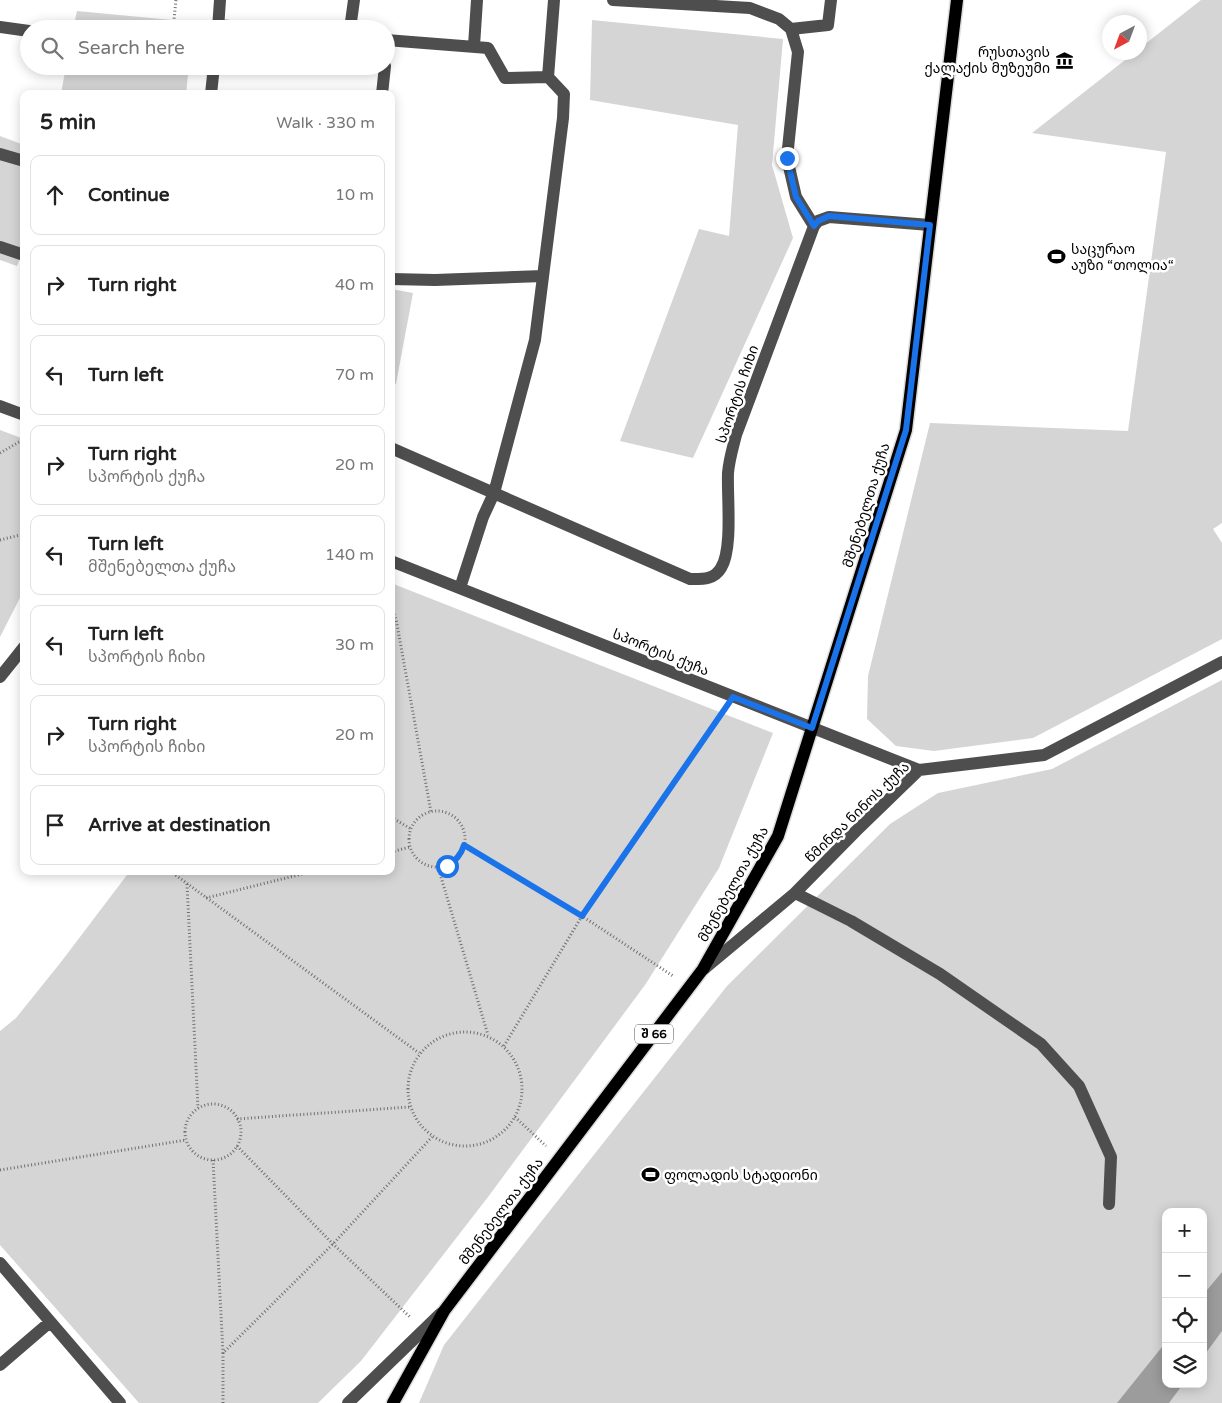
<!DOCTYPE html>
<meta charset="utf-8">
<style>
:root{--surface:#fff;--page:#f6f6f6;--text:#222;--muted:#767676;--line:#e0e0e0}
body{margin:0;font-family:"Varela Round","Noto Sans Georgian",sans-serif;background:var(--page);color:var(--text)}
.controls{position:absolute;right:15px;bottom:15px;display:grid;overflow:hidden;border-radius:10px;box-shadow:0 2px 12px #0003}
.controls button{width:45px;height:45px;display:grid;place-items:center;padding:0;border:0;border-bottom:1px solid var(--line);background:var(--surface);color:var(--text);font:25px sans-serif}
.compass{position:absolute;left:1102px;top:15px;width:45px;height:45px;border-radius:50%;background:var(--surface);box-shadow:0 2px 12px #0003;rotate:221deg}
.stop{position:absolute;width:15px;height:15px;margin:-11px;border:4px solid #1a73e8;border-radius:50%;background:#fff}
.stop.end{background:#1a73e8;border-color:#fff;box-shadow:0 1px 5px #0008}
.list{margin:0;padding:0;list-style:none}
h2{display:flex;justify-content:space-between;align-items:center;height:65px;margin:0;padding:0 20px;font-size:21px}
h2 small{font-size:16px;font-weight:400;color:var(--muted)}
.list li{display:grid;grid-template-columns:32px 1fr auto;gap:15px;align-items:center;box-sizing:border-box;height:80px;margin:0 10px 10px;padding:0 10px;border:1px solid var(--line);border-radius:10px}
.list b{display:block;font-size:19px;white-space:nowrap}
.list p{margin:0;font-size:16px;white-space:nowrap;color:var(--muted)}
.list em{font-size:16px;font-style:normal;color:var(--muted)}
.icon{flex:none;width:28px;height:28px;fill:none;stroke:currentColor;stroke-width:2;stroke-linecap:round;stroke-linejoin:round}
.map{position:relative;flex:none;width:1222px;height:1403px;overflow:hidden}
.search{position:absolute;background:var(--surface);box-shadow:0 2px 12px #0003;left:20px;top:20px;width:375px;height:55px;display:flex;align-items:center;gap:12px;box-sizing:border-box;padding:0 18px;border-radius:28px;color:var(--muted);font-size:19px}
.panel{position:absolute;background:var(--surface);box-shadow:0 2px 12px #0003;left:20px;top:90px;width:375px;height:785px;border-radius:10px}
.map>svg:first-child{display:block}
.green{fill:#d5d5d5;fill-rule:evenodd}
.water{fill:#9c9c9c}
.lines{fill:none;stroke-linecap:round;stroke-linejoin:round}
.major-casing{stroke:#dbdbdb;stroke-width:15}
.path{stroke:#707070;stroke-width:3;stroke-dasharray:1 2.5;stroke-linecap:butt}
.minor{stroke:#4e4e4e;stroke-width:12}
.major{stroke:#000;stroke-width:12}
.route{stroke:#1a73e8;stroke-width:6}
.labels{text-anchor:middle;stroke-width:5;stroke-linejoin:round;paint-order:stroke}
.shield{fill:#fff;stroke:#4c4c4c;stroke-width:1}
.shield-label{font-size:12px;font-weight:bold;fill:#000}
.poi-label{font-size:14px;fill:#000;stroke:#fff;text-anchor:start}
.street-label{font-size:14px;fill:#000;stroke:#fff}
</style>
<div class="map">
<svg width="1222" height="1403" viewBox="0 0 1222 1403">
<rect width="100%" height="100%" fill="#fff"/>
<!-- green -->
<path class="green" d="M1201,0h21v523l-9,6 9,14v96l-189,99 -99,13 -38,-5 -29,-27 1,-43 62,-253 198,8 38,-279 -134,-19 102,-80 6,-1v-4z
M77,11l116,11v7h-120z
M592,20l191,19 -11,126 21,73 -100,220 -73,-17 79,-212 30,7 9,-111 -148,-25z
M66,66h123l-3,28h-125z
M0,136l24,9v103l-7,18 -17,-6z
M391,289l22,4 -17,91 -5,-1z
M0,430l24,9v151l-24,47z
M391,583l382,150 -54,135 -74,117 -157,212 -127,164 -43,42h-179l-139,-158v-214l16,-13 45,-56 69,-91h261z
M1222,680v723h-803l25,-58 283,-359 163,-162 48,-31 114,-24zM1166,1212h37v172h-37z"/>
<!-- water -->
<path class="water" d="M1222,1272v59l-19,26v-62z
M1166,1342v42h17l-14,19h-52z"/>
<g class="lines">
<defs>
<path id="major" d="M393,1403l51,-92 259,-342 75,-133 128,-406 51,-430"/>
</defs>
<!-- major casing -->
<use href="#major" class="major-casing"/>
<!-- path -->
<path class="path" d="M173,29l3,-29
M0,453l24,-14
M0,540l24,-6
M391,608l5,11 35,193
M409 839a28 28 0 1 1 56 0a28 28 0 1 1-56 0Z
M391,817l20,12
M464,845l118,71 91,60
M391,852l19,-5
M438,867l50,168
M170,871l249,182
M187,884l11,224
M206,898l108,-27
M408 1089a57 57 0 1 1 114 0a57 57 0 1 1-114 0Z
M504,1046l78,-130 140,-204
M185 1132a28 28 0 1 1 56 0a28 28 0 1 1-56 0Z
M515,1117l31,29
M237,1119l173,-12
M237,1146l96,98 78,74
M213,1160l10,193
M0,1170l186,-30
M223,1403v-50l110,-109 99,-107"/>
<!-- minor -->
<path class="minor" d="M613,0l137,8 29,11 12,10 7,23 -11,106 9,39 18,29
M218,25l47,4
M0,27l29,4
M218,29l2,-29
M350,29l4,-29
M791,29l37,-4 3,-25
M386,40l102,8 17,30 43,-1 16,17 -1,24 -28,222 -41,153 -11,24 -23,71
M474,46l3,-46
M386,54l2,-14
M548,77l6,-77
M211,94l3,-28
M382,94l3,-28
M0,154l24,7
M0,247l24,8
M391,279l44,1 108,-4
M0,406l24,9
M391,448l299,131c12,0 24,1 31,-11 12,-19 6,-71 7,-95 1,-13 5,-26 8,-38l78,-209 4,-5 11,-4 101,8
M391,561l528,209
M0,677l24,-30
M795,893l56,28 89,53 101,70 38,42 32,71 -2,47
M704,969l91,-76 61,-62 63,-61 125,-15 178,-93
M0,1263l120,140
M0,1365l50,-43
M348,1403l92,-89"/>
<!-- major -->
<use href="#major" class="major"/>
</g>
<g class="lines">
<!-- route -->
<path class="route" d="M447,866c9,-6 14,-11 17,-21l118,71 151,-219 79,31 94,-298 24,-205 -101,-9 -11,5 -4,5 -18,-29 -9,-39"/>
</g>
<!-- icons -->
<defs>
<symbol id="museum-bare" viewBox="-9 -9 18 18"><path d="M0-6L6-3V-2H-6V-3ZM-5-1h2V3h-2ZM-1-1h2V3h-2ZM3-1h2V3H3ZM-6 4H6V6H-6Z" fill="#000" stroke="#fff" stroke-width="2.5" paint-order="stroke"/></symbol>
<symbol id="stadium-bare" viewBox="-9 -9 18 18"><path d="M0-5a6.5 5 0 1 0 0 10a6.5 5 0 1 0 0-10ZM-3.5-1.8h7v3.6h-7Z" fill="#000" stroke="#fff" stroke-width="2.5" paint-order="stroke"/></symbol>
</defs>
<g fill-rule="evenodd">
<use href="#museum-bare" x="1052" y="48" width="25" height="25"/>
<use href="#stadium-bare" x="1044" y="244" width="25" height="25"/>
<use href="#stadium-bare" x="638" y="1162" width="25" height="25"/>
</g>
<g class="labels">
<!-- shield labels -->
<rect class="shield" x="635" y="1024.5" width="38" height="19" rx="4"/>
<g class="shield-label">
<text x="654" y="1038">შ 66</text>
</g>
<!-- poi labels -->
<g class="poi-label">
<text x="1050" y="57" text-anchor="end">რუსთავის<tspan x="1050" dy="16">ქალაქის მუზეუმი</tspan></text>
<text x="1071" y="254">საცურაო<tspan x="1071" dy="16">აუზი “თოლია“</tspan></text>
<text x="664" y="1180">ფოლადის სტადიონი</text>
</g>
<!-- street labels -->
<g class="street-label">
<text transform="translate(737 394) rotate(-71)" y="5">სპორტის ჩიხი</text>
<text transform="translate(866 505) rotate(-73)" y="5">მშენებელთა ქუჩა</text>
<text transform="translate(661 652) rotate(22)" y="5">სპორტის ქუჩა</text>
<text transform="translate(857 812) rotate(-44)" y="5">წმინდა ნინოს ქუჩა</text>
<text transform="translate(733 884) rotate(-61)" y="5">მშენებელთა ქუჩა</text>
<text transform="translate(501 1211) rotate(-53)" y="5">მშენებელთა ქუჩა</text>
</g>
</g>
</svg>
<div class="controls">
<button>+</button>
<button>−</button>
<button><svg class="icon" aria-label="locate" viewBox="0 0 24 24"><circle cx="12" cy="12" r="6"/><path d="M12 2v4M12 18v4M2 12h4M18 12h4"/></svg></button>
<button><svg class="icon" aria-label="layers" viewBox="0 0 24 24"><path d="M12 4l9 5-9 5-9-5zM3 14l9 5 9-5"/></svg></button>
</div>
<svg class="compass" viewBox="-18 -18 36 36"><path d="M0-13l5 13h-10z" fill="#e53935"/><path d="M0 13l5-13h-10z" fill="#767676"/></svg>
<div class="stop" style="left:447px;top:866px"></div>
<div class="stop end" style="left:787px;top:158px"></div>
<div class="search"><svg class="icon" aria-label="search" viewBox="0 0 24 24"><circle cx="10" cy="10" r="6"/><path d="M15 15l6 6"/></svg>Search here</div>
<section class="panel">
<h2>5 min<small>Walk · 330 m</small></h2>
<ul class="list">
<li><svg class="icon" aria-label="ahead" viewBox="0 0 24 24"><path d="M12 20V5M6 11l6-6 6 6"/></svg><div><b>Continue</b></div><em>10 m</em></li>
<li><svg class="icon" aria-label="right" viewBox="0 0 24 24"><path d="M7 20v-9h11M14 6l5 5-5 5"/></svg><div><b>Turn right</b></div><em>40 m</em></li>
<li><svg class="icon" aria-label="left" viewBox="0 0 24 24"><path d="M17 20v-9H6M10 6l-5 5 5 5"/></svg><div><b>Turn left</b></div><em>70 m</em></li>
<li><svg class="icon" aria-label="right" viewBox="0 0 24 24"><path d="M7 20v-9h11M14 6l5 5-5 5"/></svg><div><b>Turn right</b><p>სპორტის ქუჩა</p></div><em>20 m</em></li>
<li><svg class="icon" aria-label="left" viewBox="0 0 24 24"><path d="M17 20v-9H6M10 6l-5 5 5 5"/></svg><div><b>Turn left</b><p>მშენებელთა ქუჩა</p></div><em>140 m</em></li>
<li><svg class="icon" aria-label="left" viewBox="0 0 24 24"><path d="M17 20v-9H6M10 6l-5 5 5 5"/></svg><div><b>Turn left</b><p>სპორტის ჩიხი</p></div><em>30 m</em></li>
<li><svg class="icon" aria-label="right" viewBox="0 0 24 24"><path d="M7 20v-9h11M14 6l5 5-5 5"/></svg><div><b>Turn right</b><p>სპორტის ჩიხი</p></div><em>20 m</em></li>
<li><svg class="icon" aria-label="arrive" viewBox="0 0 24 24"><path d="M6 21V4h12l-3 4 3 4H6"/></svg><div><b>Arrive at destination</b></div></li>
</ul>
</section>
</div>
